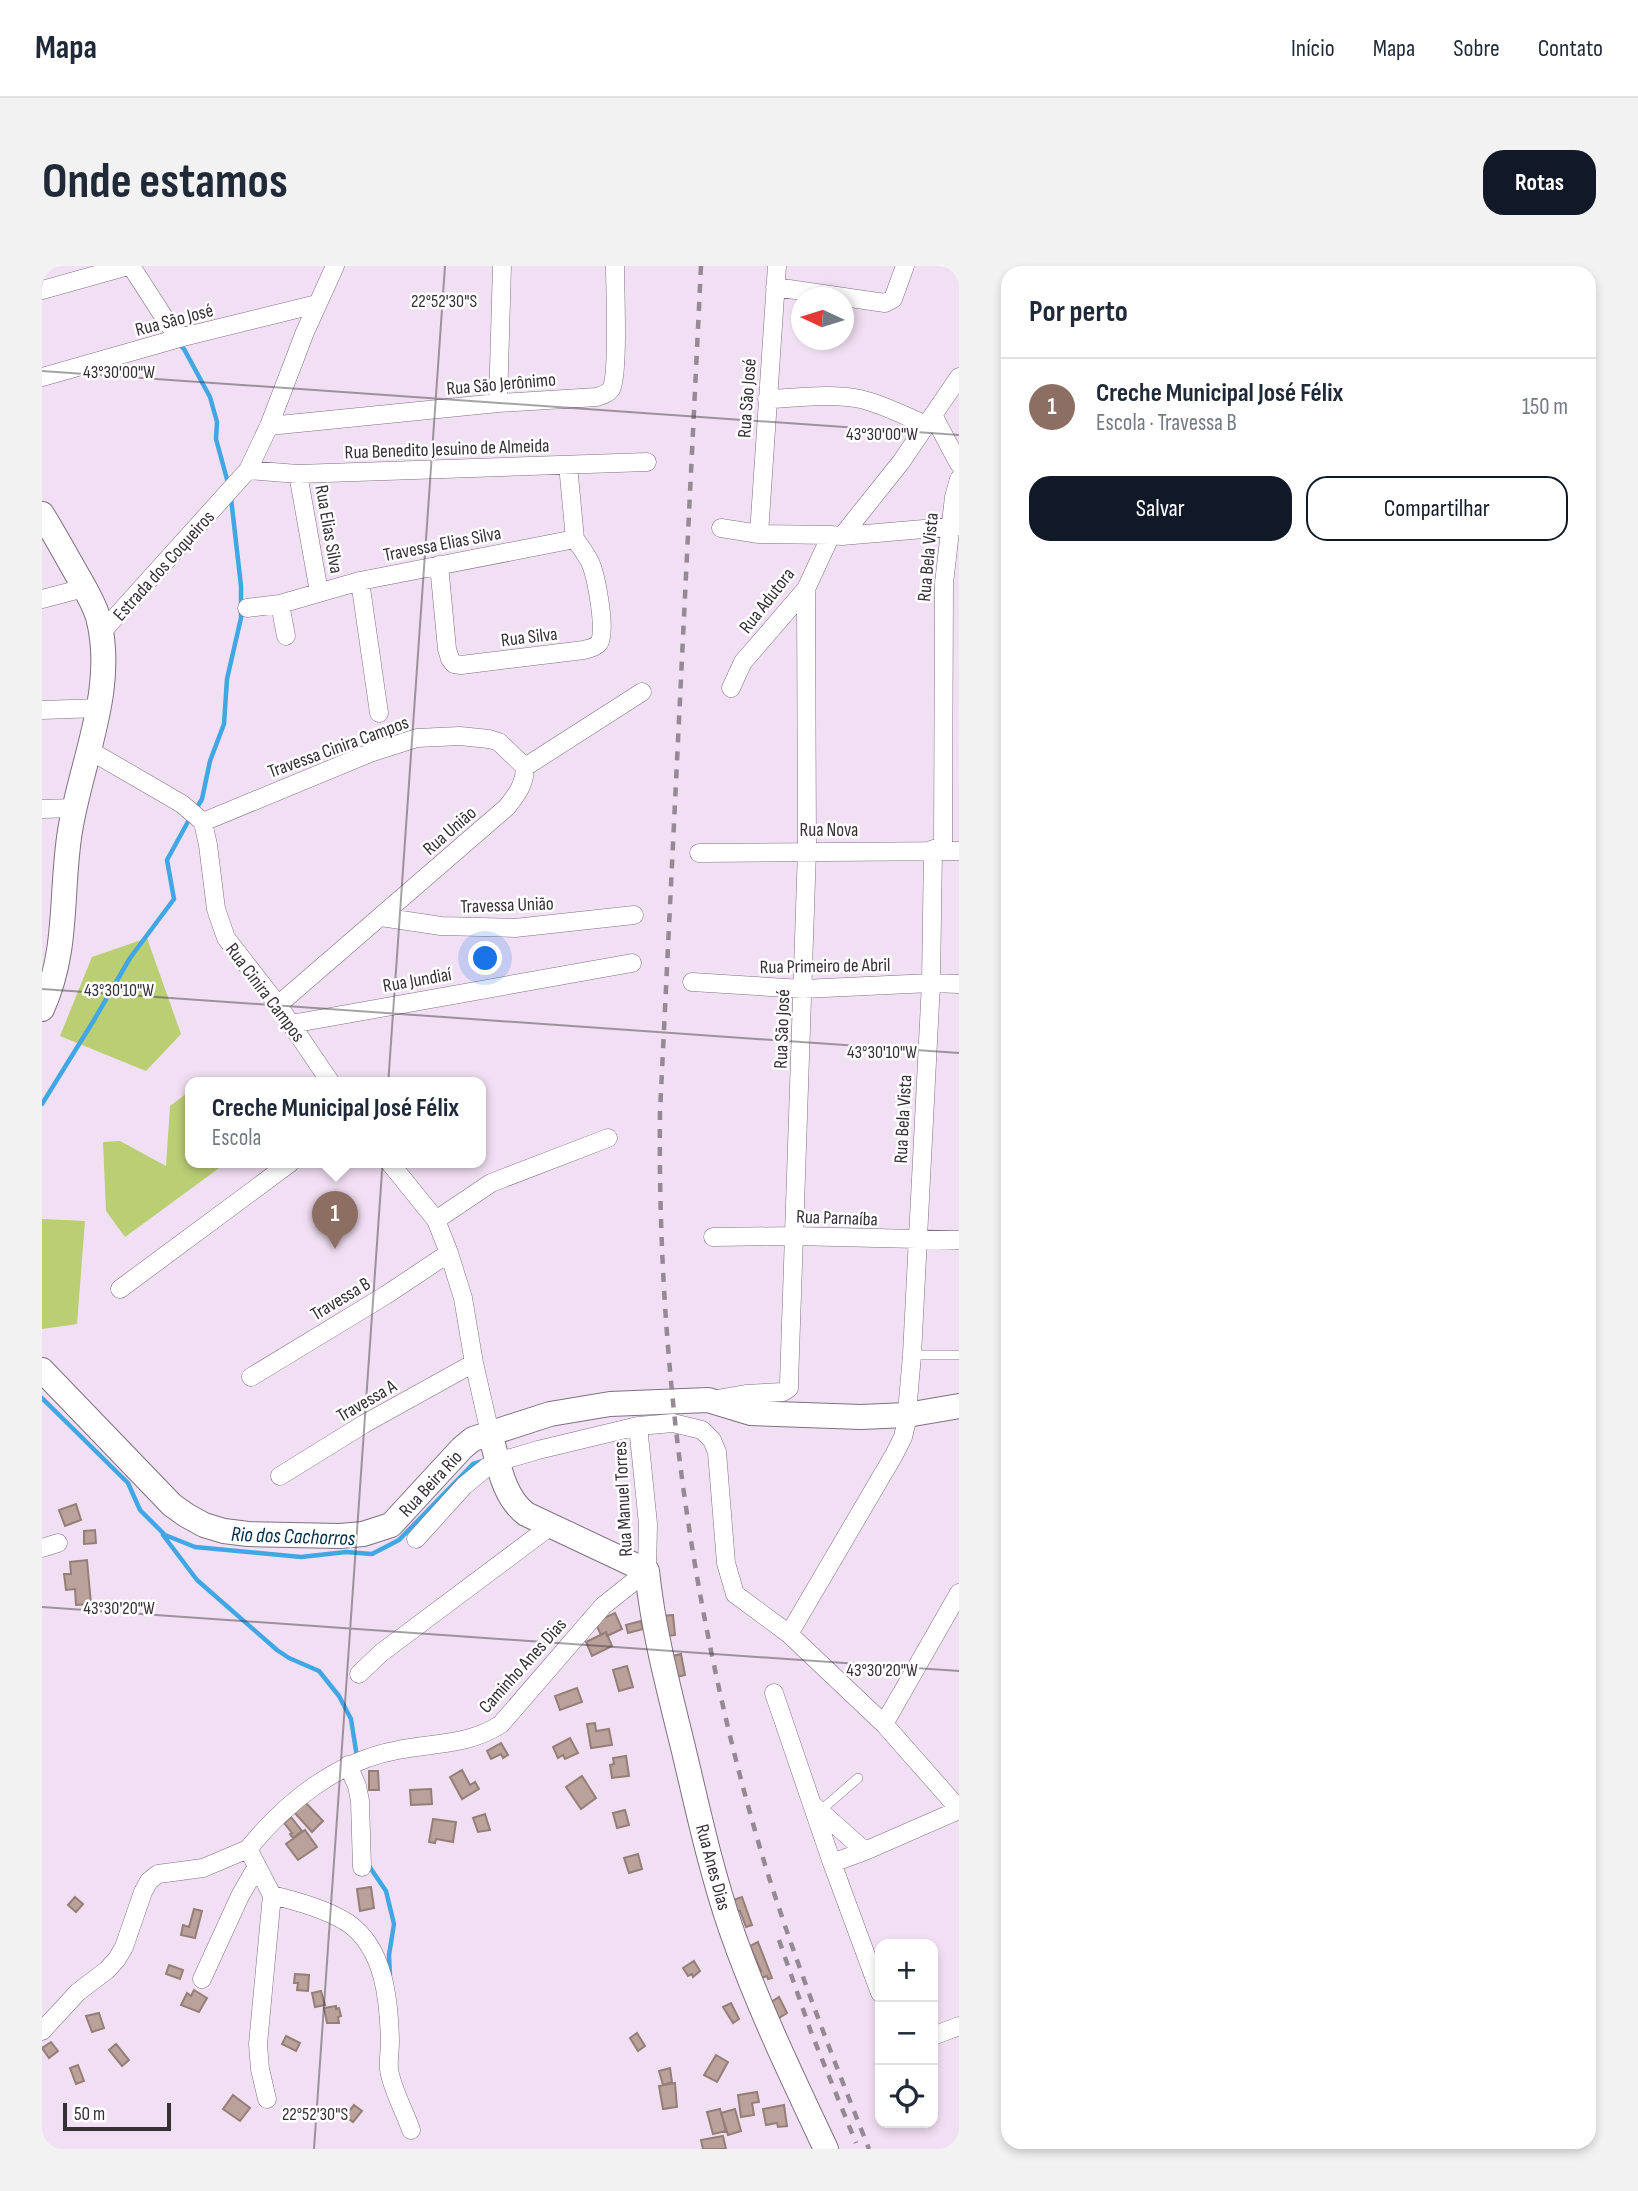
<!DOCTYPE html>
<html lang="pt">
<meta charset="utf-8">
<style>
:root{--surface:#fff;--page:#f2f2f3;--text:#1f2937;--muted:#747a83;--line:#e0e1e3;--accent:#111827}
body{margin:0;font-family:"Sofia Sans Condensed",sans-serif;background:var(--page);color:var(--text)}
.controls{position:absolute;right:21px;bottom:21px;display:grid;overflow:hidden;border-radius:14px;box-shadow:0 4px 10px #0003}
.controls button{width:63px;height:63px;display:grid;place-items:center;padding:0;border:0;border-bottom:2px solid var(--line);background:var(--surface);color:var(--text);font:35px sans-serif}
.compass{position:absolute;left:749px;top:21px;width:63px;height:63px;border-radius:50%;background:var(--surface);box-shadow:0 4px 10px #0003;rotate:274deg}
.scale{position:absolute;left:21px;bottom:18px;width:108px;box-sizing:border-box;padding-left:7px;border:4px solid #373037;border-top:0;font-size:19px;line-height:24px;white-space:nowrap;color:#373037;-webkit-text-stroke:5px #fff;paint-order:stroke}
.you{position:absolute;left:444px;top:693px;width:24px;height:24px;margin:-18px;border:5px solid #fff;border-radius:50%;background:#1a73e8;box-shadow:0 0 0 10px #1a73e833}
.badge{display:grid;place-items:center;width:46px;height:46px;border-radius:50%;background:var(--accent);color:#fff;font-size:23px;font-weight:700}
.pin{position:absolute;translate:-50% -58px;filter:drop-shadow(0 2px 4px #0008)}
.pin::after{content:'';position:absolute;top:37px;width:24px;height:21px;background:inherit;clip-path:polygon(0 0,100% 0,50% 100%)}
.popup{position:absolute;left:143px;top:811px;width:301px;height:91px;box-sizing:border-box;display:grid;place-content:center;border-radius:14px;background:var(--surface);filter:drop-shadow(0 2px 5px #0005);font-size:23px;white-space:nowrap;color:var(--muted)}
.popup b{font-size:26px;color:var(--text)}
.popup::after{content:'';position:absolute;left:50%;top:100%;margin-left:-14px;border:14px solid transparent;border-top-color:var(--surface)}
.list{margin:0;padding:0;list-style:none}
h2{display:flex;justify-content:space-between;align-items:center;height:91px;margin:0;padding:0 28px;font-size:30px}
h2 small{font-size:23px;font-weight:400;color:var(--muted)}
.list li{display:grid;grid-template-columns:46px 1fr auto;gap:21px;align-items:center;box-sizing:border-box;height:98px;padding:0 28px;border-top:2px solid var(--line)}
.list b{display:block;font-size:26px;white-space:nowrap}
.list p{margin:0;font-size:23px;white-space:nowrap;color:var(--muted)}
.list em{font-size:23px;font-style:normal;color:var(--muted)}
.actions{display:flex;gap:14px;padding:21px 28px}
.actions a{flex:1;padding:16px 0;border:2px solid var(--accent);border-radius:21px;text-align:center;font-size:24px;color:var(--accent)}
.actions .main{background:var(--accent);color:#fff}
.icon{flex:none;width:38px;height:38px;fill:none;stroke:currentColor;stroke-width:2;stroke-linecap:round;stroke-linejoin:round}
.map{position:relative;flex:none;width:917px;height:1883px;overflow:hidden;border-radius:21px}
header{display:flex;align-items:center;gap:42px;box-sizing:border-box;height:98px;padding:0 35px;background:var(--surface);border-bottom:2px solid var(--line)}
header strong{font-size:33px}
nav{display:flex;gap:38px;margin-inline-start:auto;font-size:24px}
.intro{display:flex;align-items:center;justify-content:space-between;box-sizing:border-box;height:168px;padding:0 42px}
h1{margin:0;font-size:49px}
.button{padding:18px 32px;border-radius:21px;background:var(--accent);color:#fff;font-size:24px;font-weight:700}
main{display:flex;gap:42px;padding:0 42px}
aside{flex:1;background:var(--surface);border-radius:21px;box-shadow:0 4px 10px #0003}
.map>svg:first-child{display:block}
.green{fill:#bace74}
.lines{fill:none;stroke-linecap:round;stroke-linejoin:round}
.stream{stroke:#40a7e4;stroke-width:4.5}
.building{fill:#baa29a;stroke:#957e77;stroke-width:2}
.lane-casing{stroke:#7f7080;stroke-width:10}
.street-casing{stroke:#7f7080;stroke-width:19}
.secondary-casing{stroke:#7f7080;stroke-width:26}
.lane{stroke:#fff;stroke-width:9}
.street{stroke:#fff;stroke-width:18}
.secondary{stroke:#fff;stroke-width:24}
.rail{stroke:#958996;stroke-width:4.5;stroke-dasharray:9 9;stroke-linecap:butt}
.ticks{fill:none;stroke:#373037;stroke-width:2;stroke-opacity:0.45}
.labels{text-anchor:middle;stroke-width:5;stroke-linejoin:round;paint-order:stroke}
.street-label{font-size:19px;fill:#373037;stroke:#fff}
.water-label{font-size:21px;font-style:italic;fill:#022f48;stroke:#fff}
.ticks-label{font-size:18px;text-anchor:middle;fill:#373037;stroke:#fff;stroke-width:5;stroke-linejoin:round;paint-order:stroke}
</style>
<header>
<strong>Mapa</strong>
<nav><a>Início</a><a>Mapa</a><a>Sobre</a><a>Contato</a></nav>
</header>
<div class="intro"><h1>Onde estamos</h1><a class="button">Rotas</a></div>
<main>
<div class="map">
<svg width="917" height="1883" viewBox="0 0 917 1883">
<rect width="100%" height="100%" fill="#f1e0f3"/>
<!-- green -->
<path class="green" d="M105,672l34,96 -35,37 -86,-35 32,-79z
M148,825v72h36l-101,74 -19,-26 -3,-69 17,-1 46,25 4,-60z
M0,953l43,2 -8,103 -35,5z"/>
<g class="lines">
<!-- stream -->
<path class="stream" d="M135,76l7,7 26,48 7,25 -1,17 12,44
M153,545l7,-12 8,-38 14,-37 3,-45 14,-61v-32l-10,-88
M0,838l52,-84 36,-62 44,-59 -7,-39 23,-42
M0,1132l86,85 12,27 25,25 30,12 106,10 45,-5 26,2 27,-14 74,-76 10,-3
M121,1269l34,45 80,70 12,8 30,13 20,25 12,23 6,38
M327,1600l17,25 8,33 -5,31 1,21"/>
</g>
<!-- building -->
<path class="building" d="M34,1238l5,16 -16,6 -6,-16z
M53,1264l1,13 -12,1v-13z
M45,1294l4,44 -15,1 -1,-16 -9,1 -2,-16h7l-1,-12z
M573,1347l7,16 -15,7 -1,-4 -5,3 -6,-13z
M631,1349l2,20 -7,1 -8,-20z
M599,1355l2,8 -15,4 -2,-8z
M564,1366l6,14 -20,10 -6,-14z
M639,1388l4,21 -13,3 -4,-21z
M585,1400l6,21 -14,4 -6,-21z
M535,1422l5,14 -22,8 -5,-14z
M553,1457l1,8 13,-2 3,16 -21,3 -4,-24z
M528,1472l8,15 -13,6 -2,-4 -5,3 -5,-11z
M459,1477l7,12 -5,3 -2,-4 -10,5 -4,-8z
M584,1490l3,20 -17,2 -2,-13 4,-1 -1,-6z
M420,1504l8,15 5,-3 4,7 -17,10 -12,-22z
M327,1505h9l1,19h-10z
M540,1510l14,22 -15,11 -15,-22z
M389,1523l1,15 -21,1 -1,-15z
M263,1536l18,19 -11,11 -18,-20z
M583,1544l4,15 -12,3 -4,-15z
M443,1548l5,16 -12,2 -5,-14z
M249,1551l11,14 -9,7 -3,-4 2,-1 -8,-10z
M391,1553l23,3 -3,20 -17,-3 -1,4 -6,-1z
M263,1564l12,17 -19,13 -12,-16z
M596,1588l4,15 -13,4 -5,-15z
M329,1621l3,21 -14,3 -3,-22z
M33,1631l8,7 -7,8 -8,-7z
M700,1631l10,28 -6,2 -6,-16h-3l-4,-11z
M152,1643l8,2 -7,27 -14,-3 2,-10 6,2z
M716,1676l14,36 -4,1 -1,-3 -6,2 -2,-7h2l-11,-25z
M652,1695l6,10 -7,6 -1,-3 -4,2 -5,-8z
M127,1699l14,5 -3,9 -14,-5z
M253,1708l14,1 -1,16 -11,-1 1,-7h-4z
M152,1724l13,8 -8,14 -18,-7 6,-12 4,3z
M279,1725l4,14 -10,2 -3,-14z
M737,1731l8,16 -8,5 -8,-16z
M689,1737l8,16 -6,4 -10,-16z
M294,1740v3l3,-1 2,8 -3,1 1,6h-12l-3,-15z
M57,1747l5,15 -12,4 -6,-16z
M595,1767l8,13 -7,5 -8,-13z
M244,1770l14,7 -4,8 -14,-7z
M9,1776l7,9 -9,7 -7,-10z
M74,1778l13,16 -7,6 -13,-16z
M674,1789l12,7 -11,20 -13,-7z
M36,1799l6,16 -8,3 -6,-16z
M628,1802l2,14 -9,3 -4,-14z
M633,1817l2,24 -14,2 -4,-23z
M715,1826l2,10 -7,1 2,12 -13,2 -3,-22z
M191,1829l17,13 -10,13 -17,-12z
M312,1839l8,6 -9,11 -8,-6z
M742,1839l3,21 -9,1 -1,-4 -11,2 -3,-16z
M678,1843l6,22 -13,3 -6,-22z
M693,1843l6,22 -13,4 -7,-22z
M681,1870l3,13h-23l-2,-9z"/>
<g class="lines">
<defs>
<path id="lane" d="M870,1089h47
M778,1545l38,-33"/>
<path id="street" d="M89,0l38,59 14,12
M733,21l110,16 8,-4 12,-33
M0,24l86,-24
M0,111l141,-40 134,-33
M725,133c30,-1 63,-6 93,0 23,5 45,17 66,26
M456,137l4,-137
M891,149l26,49
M227,160l229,-23 99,-6c5,-2 11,-3 14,-8 8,-13 4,-102 4,-123
M206,204l50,4 349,-12
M256,208l21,118
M679,262l38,6 72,1
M717,268l18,-268
M800,270l117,-10
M397,299l8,84 3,10 4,5 7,1 123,-15c6,-2 11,-2 15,-7 8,-11 -3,-68 -9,-81 -4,-8 -10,-16 -15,-23
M318,315l19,132
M0,333l42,-11
M238,338l6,32
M205,342l33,-4 80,-23 215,-42 -7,-74
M59,367l147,-163 21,-44 36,-94 30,-66
M689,422l12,-26 63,-73 25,-54 11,1 59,-74 58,-85
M0,444l57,-2
M47,484l93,54 21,18 5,23 8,64 10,29 52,67 53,78
M483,501l117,-75
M0,543l32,-1
M161,556l167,-69 47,-15 43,-2 29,3 10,3 26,25
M901,583l1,-266 10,-86 5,-18
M657,587l260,-2
M339,651l60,9 74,2 119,-13
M650,716l111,7 128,-6 28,1
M236,739l229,-198c10,-13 18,-23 18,-40
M249,758l341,-61
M348,897l46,57 13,33 14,45 11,65 16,70
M394,954l55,-37 117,-45
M671,971l80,-1 166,4
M78,1023l170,-126
M209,1111l135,-82 63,-42
M669,1134l35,-6 37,-2 6,-4v-5l18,-533 -1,-261
M238,1210l84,-52 110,-61
M374,1273l48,-53 23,-19 10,-5 41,-12 100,-24 35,-3 29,7 10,10 5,12 9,111 9,31 54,40 95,90 75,85
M0,1282l16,-5
M747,1368l105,-179 9,-18 3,-13 6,-69 19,-372 2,-134
M317,1408l22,-21 171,-128
M732,1427l58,170 48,130
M842,1458l75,-131
M306,1499l9,21 3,15 2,66
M771,1539l52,46
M790,1597l33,-12 94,-41
M160,1713l38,-83 16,-28
M0,1765l36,-39 29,-22 10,-11 7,-12 19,-55 6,-11 9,-7 45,-6 45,-19
M891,1770l26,-10
M225,1833l-7,-30 -2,-25 14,-149
M369,1864c-6,-18 -20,-43 -22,-61 -1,-9 1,-18 1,-27 -1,-41 -5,-93 -42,-119 -22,-14 -52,-22 -76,-28l-24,-46c38,-47 89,-88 150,-99 35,-7 72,-5 103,-26l102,-118 44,-35 1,-47 -10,-98"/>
<path id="secondary" d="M0,248c13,21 25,43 37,64 7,12 15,26 19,39 19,72 -17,144 -28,214 -10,62 -1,119 -28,178
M0,1104l130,135 14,10 18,10 20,6 24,3 92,2 23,-2 28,-9 71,-77 11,-9 77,-25 60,-10 98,-4 43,13 110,4 46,-2 52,-9
M448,1167c8,27 12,63 36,81l121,57c6,58 21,115 35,172 15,62 28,125 49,186 26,75 61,148 95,220"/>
</defs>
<!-- lane casing -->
<use href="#lane" class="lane-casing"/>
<!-- street casing -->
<use href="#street" class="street-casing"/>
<!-- secondary casing -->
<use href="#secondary" class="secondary-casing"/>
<!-- lane -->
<use href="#lane" class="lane"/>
<!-- street -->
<use href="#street" class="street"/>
<!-- secondary -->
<use href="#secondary" class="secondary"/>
<!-- rail -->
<path class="rail" d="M659,0l-41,846c-3,255 32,512 106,756 30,95 66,188 103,281
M737,1674l32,92 45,111"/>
</g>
<!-- ticks -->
<path class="ticks" d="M0,105l917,64M0,723l917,64M0,1341l917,64M272,1883l131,-1883"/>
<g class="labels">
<!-- street labels -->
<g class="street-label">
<text transform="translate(132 53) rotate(-15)" y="7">Rua São José</text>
<text transform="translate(459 117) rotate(-5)" y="7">Rua São Jerônimo</text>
<text transform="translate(704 132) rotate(-86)" y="7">Rua São José</text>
<text transform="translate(405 182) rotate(-2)" y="7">Rua Benedito Jesuino de Almeida</text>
<text transform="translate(288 263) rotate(80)" y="7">Rua Elias Silva</text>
<text transform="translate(400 277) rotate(-11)" y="7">Travessa Elias Silva</text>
<text transform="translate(885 291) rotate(-85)" y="7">Rua Bela Vista</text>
<text transform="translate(121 299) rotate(-48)" y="7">Estrada dos Coqueiros</text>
<text transform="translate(724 334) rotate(-52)" y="7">Rua Adutora</text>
<text transform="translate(487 370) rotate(-7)" y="7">Rua Silva</text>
<text transform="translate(296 480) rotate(-20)" y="7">Travessa Cinira Campos</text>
<text x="787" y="570">Rua Nova</text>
<text transform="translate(407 564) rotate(-41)" y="7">Rua União</text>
<text transform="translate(465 638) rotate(-2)" y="7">Travessa União</text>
<text transform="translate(783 699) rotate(-1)" y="7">Rua Primeiro de Abril</text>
<text transform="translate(375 713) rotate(-10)" y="7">Rua Jundiaí</text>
<text transform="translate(224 726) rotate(53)" y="7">Rua Cinira Campos</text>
<text transform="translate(739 763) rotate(-88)" y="7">Rua São José</text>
<text transform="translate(860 853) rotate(-87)" y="7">Rua Bela Vista</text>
<text transform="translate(795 951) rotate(2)" y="7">Rua Parnaíba</text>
<text transform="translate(298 1032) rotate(-31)" y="7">Travessa B</text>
<text transform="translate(324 1134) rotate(-30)" y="7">Travessa A</text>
<text transform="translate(388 1217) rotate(-47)" y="7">Rua Beira Rio</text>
<text transform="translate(580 1233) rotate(-93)" y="7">Rua Manuel Torres</text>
<text transform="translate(480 1399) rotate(-48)" y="7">Caminho Anes Dias</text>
<text transform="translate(672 1601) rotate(75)" y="7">Rua Anes Dias</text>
</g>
<!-- water labels -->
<g class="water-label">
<text transform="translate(251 1270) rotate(2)" y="7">Rio dos Cachorros</text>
</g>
</g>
<g class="ticks-label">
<text x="402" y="41">22°52'30"S</text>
<text x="77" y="112">43°30'00"W</text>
<text x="840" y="174">43°30'00"W</text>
<text x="77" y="730">43°30'10"W</text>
<text x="840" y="792">43°30'10"W</text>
<text x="77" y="1348">43°30'20"W</text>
<text x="840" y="1410">43°30'20"W</text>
<text x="273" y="1854">22°52'30"S</text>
</g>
</svg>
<div class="controls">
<button>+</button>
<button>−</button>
<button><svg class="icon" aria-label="locate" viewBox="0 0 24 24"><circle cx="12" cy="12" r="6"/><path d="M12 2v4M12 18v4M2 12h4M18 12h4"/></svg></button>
</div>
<svg class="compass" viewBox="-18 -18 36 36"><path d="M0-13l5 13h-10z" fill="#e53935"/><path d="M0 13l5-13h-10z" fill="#747a83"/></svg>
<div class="scale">50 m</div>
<div class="you"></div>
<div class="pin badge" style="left:293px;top:983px;background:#8d6e63">1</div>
<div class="popup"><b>Creche Municipal José Félix</b>Escola</div>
</div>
<aside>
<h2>Por perto<small></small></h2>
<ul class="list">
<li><span class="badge" style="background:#8d6e63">1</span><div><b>Creche Municipal José Félix</b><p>Escola · Travessa B</p></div><em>150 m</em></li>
</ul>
<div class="actions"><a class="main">Salvar</a><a>Compartilhar</a></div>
</aside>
</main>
